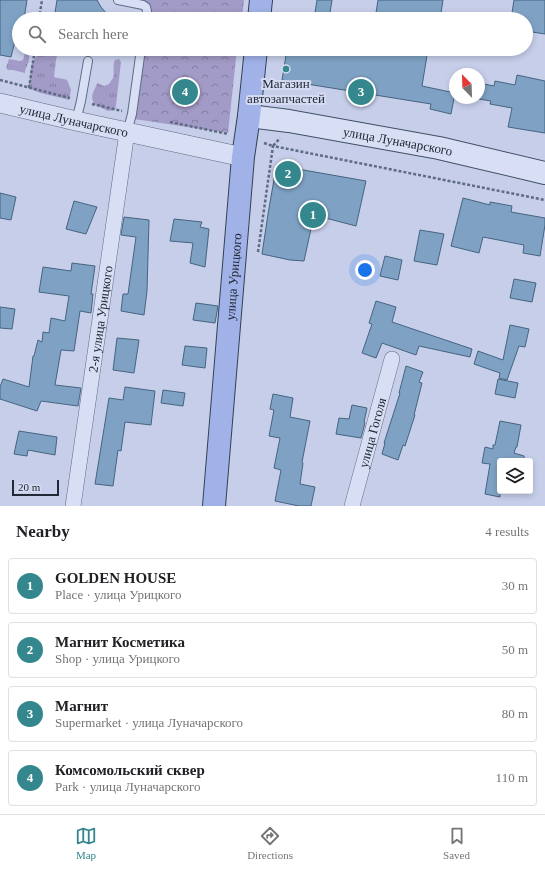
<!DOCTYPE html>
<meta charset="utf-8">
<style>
:root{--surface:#fff;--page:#f6f6f6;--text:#202124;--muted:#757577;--line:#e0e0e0;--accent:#33878d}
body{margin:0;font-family:Georgia,serif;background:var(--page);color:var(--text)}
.controls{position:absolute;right:12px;bottom:12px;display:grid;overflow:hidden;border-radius:4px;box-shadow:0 2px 6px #0003}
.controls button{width:36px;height:36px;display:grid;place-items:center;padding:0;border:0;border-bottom:1px solid var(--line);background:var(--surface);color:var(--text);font:20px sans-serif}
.compass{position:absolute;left:449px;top:68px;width:36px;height:36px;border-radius:50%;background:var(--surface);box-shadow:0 2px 6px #0003;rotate:337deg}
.scale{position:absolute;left:12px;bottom:10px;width:47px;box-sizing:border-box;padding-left:4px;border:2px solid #202935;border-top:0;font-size:11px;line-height:14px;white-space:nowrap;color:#202935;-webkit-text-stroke:3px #d5dbf2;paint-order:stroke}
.you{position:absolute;left:365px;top:270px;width:14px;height:14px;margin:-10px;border:3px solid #fff;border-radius:50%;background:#1a73e8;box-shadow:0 0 0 6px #1a73e833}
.badge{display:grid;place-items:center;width:26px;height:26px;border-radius:50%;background:var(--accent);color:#fff;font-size:13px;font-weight:700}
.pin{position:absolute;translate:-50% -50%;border:2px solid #fff;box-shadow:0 1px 4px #0006}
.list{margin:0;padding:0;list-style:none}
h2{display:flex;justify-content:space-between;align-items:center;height:52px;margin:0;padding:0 16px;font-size:17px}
h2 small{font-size:13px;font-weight:400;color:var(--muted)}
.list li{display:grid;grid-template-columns:26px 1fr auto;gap:12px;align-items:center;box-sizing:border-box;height:56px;margin:0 8px 8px;padding:0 8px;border:1px solid var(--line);border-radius:4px}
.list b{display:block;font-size:15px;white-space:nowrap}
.list p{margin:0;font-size:13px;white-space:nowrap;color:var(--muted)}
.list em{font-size:13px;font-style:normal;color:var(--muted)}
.icon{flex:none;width:22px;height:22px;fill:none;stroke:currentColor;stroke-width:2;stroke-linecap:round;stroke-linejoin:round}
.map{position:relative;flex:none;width:545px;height:506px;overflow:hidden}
.search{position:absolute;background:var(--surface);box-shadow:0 2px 6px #0003;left:12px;right:12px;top:12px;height:44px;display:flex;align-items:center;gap:10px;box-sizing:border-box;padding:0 14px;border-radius:22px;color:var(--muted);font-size:15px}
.sheet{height:308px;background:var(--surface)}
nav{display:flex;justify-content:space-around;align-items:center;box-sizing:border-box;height:56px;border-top:1px solid var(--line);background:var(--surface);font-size:11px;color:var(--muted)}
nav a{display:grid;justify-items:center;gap:2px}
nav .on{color:var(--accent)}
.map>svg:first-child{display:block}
.grass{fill:url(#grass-tufts)}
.forest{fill:url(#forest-crowns)}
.building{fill:#7fa2c4;stroke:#456480}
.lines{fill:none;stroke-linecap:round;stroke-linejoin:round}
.service-casing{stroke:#5d6c83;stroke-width:10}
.minor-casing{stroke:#5d6c83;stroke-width:16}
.tertiary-casing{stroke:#5d6c83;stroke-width:20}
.secondary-casing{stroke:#405065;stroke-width:24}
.primary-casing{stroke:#314052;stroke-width:24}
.path{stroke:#5d6c83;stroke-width:2.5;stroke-dasharray:3 2;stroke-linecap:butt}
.service{stroke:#d8dff5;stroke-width:8}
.minor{stroke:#d8dff5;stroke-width:15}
.tertiary{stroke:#d8dff5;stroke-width:19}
.secondary{stroke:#d8dff5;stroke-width:22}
.primary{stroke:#a1b2e9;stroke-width:22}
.poi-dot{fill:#33878d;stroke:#d5dbf2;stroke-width:1.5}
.labels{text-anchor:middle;stroke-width:4;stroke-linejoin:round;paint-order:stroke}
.poi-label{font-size:13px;fill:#202935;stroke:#d5dbf2}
.street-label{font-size:13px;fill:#202935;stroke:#d5dbf2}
</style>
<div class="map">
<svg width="545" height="506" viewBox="0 0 545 506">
<defs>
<pattern id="grass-tufts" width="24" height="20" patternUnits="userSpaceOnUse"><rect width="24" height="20" fill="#a39bc7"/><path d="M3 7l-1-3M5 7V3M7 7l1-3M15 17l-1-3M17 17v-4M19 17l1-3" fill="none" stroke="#847ea2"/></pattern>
<pattern id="forest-crowns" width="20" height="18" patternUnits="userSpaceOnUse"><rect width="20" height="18" fill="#a39bc7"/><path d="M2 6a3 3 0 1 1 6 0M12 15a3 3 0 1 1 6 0" fill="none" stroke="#847ea2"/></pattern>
</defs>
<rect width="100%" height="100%" fill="#c6ceea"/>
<!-- grass -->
<path class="grass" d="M26,49h4c-1,4 -1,7 -1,11 -1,5 -4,8 -4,13l-12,-3h-5l-2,-2 3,-9 11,2 3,-1z
M35,49h13l4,3h4l6,-1 5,1 -1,3 -4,-1 -5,2 -1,4 -2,17c5,2 9,1 13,3l4,10 -2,10c-12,-4 -32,-6 -41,-13 4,-10 0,-21 8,-30z
M119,59l2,3 -5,43 -1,5 -7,1 -14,-7c-4,-11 0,-11 3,-21l7,3 5,-2c1,-2 3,-4 4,-6 2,-4 -1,-12 2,-18z"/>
<!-- forest -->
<path class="forest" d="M131,0h113l-2,19h-94l2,-15z
M144,49h93l-9,84 -94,-14z"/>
<!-- building -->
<path class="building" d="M0,0h27l-3,19h-5v18h-3l-5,20 -11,-2z
M57,0h40l4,7 10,12h-57z
M317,0h15l-3,19h-15z
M378,0h65l-3,19h-65z
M514,0h31v34l-19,-3v-12h-15z
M287,49h141l-6,37 33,7 -4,21 -21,-5 1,-5 -149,-24z
M517,75l28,6v52l-37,-6 4,-19 -22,-4 1,-3 -12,-2v-16l15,3 1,-5 20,4z
M292,168l74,13 -10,45 -42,-11 -10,46 -14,-1 -28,-6 6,-40 7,-40 8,-4z
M0,193l16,4 -5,23 -11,-2z
M463,198l27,7v-3l22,4 -1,6 34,6v7l-5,31 -17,-3 1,-8 -41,-8 -4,16 -28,-7z
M74,201l23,6 -11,27 -20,-5z
M124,217l25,3 -2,71 -3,24 -23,-4 2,-17h5l8,-57 -15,-2z
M174,219l28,3 -2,5 9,2 -4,38 -15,-4 3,-20 -23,-2z
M420,230l24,4 -7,31 -23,-4z
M385,256l17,4 -4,20 -18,-4z
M72,263l23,3 -4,28h2l-2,19 -11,-2 -6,40 -13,-1 -6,35 26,3 -3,18 -37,-5 -4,10 -37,-12v-12l3,-8 26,8 4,-31h1l4,-16 4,2 1,-10 6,1 2,-15 14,3 4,-25 -30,-4 4,-25 28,4z
M514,279l22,4 -4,19 -22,-4z
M376,301l20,6 -4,15 80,27 -2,8 -51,-11 -3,9 -34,-12 -6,15 -14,-5 10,-29 -3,-1z
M196,303l22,3 -3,17 -22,-3z
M0,307l15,2 -3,20 -12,-1z
M510,325l19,4 -4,18 -6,-1 -12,34 -8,-2 1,-5 -26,-9 4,-13 25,9z
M117,338l22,2 -5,33 -21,-3z
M185,346l22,2 -2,20 -23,-3z
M406,366l17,6 -4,10 3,1 -8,32h1l-10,31 -2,-1 -5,15 -16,-6 3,-11h-1l16,-50h-1z
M498,379l20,4 -3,15 -20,-4z
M125,387l30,4 -4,34 -26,-3 -4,29 -3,-1 -5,36 -18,-2 14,-86 14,2z
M163,390l22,3 -2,13 -22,-3z
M273,394l20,4 -3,19 20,4 -8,41 1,1 -3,21 15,3 -4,19h-12l-24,-5 6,-31 -7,-2 6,-30 -11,-2 5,-26 -4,-1z
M352,405l15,3 -3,14 1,1 -4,15 -25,-4 3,-16 10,1z
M500,421l21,4 -4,22h-1l-2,6 10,3v5h-24v36l-15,-3 5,-30 -8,-1 3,-16 8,2v-4h2z
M19,431l38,6 -2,18 -27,-5 -1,6 -13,-2z"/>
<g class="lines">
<defs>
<path id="service" d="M118,0l25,5 3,2 1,4 -1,8
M76,121l5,-20 7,-40
M127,132l5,-18 9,-65"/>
<g id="minor">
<path id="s1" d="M73,506l54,-374"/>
<path id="s2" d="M352,506l40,-147"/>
</g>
<g id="tertiary">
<path id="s3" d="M0,103l76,18 167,36"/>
</g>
<g id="secondary">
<path id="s4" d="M249,116l40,5 150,27 106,25"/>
</g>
<g id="primary">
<path d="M259,19l2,-19"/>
<path id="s5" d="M214,506l29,-349 6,-41 7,-67"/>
</g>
</defs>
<!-- service casing -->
<use href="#service" class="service-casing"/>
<!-- minor casing -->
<use href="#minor" class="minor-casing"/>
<!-- tertiary casing -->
<use href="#tertiary" class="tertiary-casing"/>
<!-- secondary casing -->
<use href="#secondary" class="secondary-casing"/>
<!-- primary casing -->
<use href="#primary" class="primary-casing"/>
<!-- path -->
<path class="path" d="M39,19l3,-19
M0,80l70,18
M29,88l6,-39
M92,104l30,7
M170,122l58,12
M264,143l9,3 7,-8
M258,252l15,-106 272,54"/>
<!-- service -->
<use href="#service" class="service"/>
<!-- minor -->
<use href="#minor" class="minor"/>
<!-- tertiary -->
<use href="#tertiary" class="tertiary"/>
<!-- secondary -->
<use href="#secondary" class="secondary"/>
<!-- primary -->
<use href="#primary" class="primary"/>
</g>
<!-- markers -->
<circle class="poi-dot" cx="286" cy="69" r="4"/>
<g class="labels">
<!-- poi labels -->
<g class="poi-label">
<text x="286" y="88">Магазин<tspan x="286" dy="15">автозапчастей</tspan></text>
</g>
<!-- street labels -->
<g class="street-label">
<text dy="5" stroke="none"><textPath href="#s3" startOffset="76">улица Луначарского</textPath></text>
<text dy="5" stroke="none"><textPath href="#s4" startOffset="151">улица Луначарского</textPath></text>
<text dy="5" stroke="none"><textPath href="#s5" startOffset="230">улица Урицкого</textPath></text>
<text dy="5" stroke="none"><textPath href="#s1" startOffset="189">2-я улица Урицкого</textPath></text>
<text dy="5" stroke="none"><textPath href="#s2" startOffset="76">улица Гоголя</textPath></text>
</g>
</g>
</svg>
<div class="controls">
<button><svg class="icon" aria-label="layers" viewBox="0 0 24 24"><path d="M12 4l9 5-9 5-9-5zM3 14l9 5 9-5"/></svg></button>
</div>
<svg class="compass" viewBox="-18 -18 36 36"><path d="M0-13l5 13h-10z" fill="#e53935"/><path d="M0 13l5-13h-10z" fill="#757577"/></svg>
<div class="scale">20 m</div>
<div class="you"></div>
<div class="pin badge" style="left:313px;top:215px">1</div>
<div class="pin badge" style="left:288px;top:174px">2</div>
<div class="pin badge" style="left:361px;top:92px">3</div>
<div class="pin badge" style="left:185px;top:92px">4</div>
<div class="search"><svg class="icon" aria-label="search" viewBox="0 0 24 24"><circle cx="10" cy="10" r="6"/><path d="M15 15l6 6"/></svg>Search here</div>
</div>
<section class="sheet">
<h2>Nearby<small>4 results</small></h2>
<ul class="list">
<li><span class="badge">1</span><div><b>GOLDEN HOUSE</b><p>Place · улица Урицкого</p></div><em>30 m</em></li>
<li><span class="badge">2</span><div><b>Магнит Косметика</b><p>Shop · улица Урицкого</p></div><em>50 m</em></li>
<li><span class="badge">3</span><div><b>Магнит</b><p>Supermarket · улица Луначарского</p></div><em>80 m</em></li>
<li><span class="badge">4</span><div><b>Комсомольский сквер</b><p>Park · улица Луначарского</p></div><em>110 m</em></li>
</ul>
</section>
<nav>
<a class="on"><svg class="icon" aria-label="map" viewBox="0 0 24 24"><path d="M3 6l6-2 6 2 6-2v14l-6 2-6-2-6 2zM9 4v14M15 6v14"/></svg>Map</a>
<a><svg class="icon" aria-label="directions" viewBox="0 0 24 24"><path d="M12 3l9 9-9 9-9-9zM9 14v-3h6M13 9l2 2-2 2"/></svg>Directions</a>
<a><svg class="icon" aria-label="saved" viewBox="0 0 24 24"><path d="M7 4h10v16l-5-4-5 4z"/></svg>Saved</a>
</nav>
